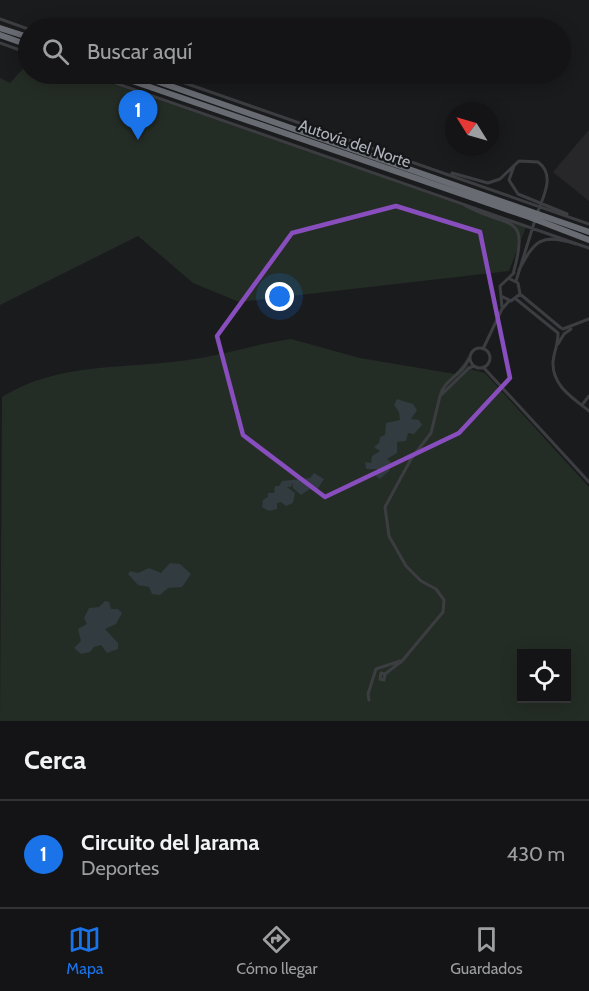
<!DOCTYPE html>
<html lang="es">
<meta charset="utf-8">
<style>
:root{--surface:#141416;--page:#212123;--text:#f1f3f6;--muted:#9d9ea1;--line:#333335;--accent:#1a73e8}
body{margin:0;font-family:Cabin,sans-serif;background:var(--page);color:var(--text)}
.controls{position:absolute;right:18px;bottom:18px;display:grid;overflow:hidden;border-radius:0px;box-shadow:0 3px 15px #0003}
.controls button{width:54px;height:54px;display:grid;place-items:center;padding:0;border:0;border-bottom:2px solid var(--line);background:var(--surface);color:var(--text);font:30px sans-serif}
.compass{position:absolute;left:445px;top:102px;width:54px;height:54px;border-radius:50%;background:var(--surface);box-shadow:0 3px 15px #0003;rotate:307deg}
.you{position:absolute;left:280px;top:297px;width:21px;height:21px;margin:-15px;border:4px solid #fff;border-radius:50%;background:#1a73e8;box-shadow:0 0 0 9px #1a73e833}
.badge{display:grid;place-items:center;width:39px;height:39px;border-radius:50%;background:var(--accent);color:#fff;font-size:20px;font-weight:700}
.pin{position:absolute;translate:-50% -50px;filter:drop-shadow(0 2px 3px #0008)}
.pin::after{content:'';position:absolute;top:32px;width:21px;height:18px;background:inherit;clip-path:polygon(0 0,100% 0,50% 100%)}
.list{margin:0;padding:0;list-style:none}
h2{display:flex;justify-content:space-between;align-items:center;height:78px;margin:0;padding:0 24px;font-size:26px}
h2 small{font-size:20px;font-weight:400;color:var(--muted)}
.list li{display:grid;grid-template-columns:39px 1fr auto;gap:18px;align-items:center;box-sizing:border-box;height:108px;padding:0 24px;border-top:2px solid var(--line)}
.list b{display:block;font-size:22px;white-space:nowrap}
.list p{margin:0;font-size:20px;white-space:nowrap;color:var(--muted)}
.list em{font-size:20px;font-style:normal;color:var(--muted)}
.icon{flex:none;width:33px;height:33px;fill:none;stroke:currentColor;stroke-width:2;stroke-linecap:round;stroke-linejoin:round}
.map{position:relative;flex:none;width:589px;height:721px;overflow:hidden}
.search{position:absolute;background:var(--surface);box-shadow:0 3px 15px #0003;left:18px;right:18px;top:18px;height:66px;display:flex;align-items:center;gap:15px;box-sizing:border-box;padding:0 21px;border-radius:33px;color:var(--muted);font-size:22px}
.sheet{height:186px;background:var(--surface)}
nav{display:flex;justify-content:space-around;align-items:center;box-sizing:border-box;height:84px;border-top:2px solid var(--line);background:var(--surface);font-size:16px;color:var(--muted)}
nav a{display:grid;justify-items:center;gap:3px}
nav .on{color:var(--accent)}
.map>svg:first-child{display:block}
.built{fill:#27272a}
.green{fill:#242d25;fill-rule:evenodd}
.water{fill:#313b40}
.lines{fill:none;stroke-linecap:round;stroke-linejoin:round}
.street{stroke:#3c3d41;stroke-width:3}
.highway{stroke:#686b72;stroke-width:6}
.marked{fill:none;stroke:#884ebe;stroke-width:4.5;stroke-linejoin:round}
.labels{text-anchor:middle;stroke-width:4.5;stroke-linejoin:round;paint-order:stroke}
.street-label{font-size:16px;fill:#aeb3bb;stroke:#151618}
</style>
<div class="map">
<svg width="589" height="721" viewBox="0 0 589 721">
<rect width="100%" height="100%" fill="#1a1b1d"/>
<!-- built -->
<path class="built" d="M589,130v71l-36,-29z"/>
<!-- green -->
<path class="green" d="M28,63v11h55l443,153 -17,44 -270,31 -46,-19 -55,-47 -138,69v-227l10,5z
M291,339l69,19 95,16 11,-14 4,9 15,4 104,114v234h-589l2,-324c55,-35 124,-28 186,-37 35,-5 68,-16 103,-21zM522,654h44v44h-44z"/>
<!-- water -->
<path class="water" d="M397,399l16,5 4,6 -6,9 8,1 3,5 -8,9 -6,-1 -2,8 -9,1v11l-10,6 4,3 -2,9 -9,8 -4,-3 1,-7h-11l-1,-7 6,1 1,-7 8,-5 -6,-4 5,-4 1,-6 5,-2 1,-12 14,-3 -1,-8 -5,-7z
M314,473l10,6 -7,11 -6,-2 -10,7 -8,-7v-5l-2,4h-4l8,6 -2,10 -7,3 -5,-4 -4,1v6l-8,2 -7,-4 1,-7 5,-3v-4h6l1,-7h4l3,-5 28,-3z
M170,563l10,1 11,10 -9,13 -14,1 -8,7 -8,-1 -3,-7 -11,-2 -10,-11 2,-3 8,2 11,-5 12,5z
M105,601l4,1 2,7h7l4,4 -6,11 -11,5 13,14v6l-11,4 -6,-8 -7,2 -4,5 -9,2 -7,-6 7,-7 -3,-12 9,-5 -3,-6 5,-10 10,-1z"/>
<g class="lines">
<!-- street -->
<path class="street" d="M0,19l28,10
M0,43l28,10
M89,74l500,174
M159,74l430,150
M514,166l-5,14 9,14 49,20
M452,173l36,10 12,-4 19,-18 19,1c18,13 5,35 -1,52
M466,206c43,23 65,6 47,68
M519,270c16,-30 22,-37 57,-26
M516,281l19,-61
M520,294l41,34
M501,296l10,5 9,-7 -2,-11 -8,-4
M516,299l42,34
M502,307l-2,-21 14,-13
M563,329l26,-10
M558,334c0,10 -4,18 -5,28 -1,24 20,36 36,49
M558,344l6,-10 7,-5
M470 358a10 10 0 1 1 20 0a10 10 0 1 1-20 0Z
M483,349l19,-40 7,-8
M469,358c-6,17 -25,21 -29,38l29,-28 5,-2
M484,368l105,114
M582,405l7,-9
M385,674l-1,6 -4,-1 1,-6 4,1 17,-13 41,-49 1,-12 -8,-11 -15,-8 -15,-15 -17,-30 -4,-29 26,-48 20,-26 9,-37
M369,700l-1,-6 8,-25 24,-8"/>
<!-- highway -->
<path class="highway" d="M0,28l28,9
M0,35l28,10
M112,74l417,143 60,23
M136,74l453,158"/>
</g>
<!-- marked area -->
<path class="marked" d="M396,206l84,26 30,146 -51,55 -134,64 -82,-62 -26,-99 75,-103z"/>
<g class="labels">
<!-- street labels -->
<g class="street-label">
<text transform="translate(355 143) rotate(19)" y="6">Autovía del Norte</text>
</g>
</g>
</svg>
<div class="controls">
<button><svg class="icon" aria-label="locate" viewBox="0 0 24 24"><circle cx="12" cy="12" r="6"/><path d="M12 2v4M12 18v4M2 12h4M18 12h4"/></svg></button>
</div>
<svg class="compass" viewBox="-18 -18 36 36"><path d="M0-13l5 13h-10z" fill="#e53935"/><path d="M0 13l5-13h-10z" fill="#9d9ea1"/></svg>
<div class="you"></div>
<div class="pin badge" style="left:138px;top:140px">1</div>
<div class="search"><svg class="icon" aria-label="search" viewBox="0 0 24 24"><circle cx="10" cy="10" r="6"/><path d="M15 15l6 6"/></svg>Buscar aquí</div>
</div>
<section class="sheet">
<h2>Cerca<small></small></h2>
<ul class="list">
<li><span class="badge">1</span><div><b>Circuito del Jarama</b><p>Deportes</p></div><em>430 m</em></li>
</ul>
</section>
<nav>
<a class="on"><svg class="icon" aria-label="map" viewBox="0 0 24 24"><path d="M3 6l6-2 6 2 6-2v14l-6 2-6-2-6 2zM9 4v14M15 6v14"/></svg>Mapa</a>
<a><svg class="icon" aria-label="directions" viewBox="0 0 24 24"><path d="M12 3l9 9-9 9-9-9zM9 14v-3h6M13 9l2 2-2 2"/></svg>Cómo llegar</a>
<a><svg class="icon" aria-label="saved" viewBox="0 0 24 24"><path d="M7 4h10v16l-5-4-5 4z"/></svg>Guardados</a>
</nav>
